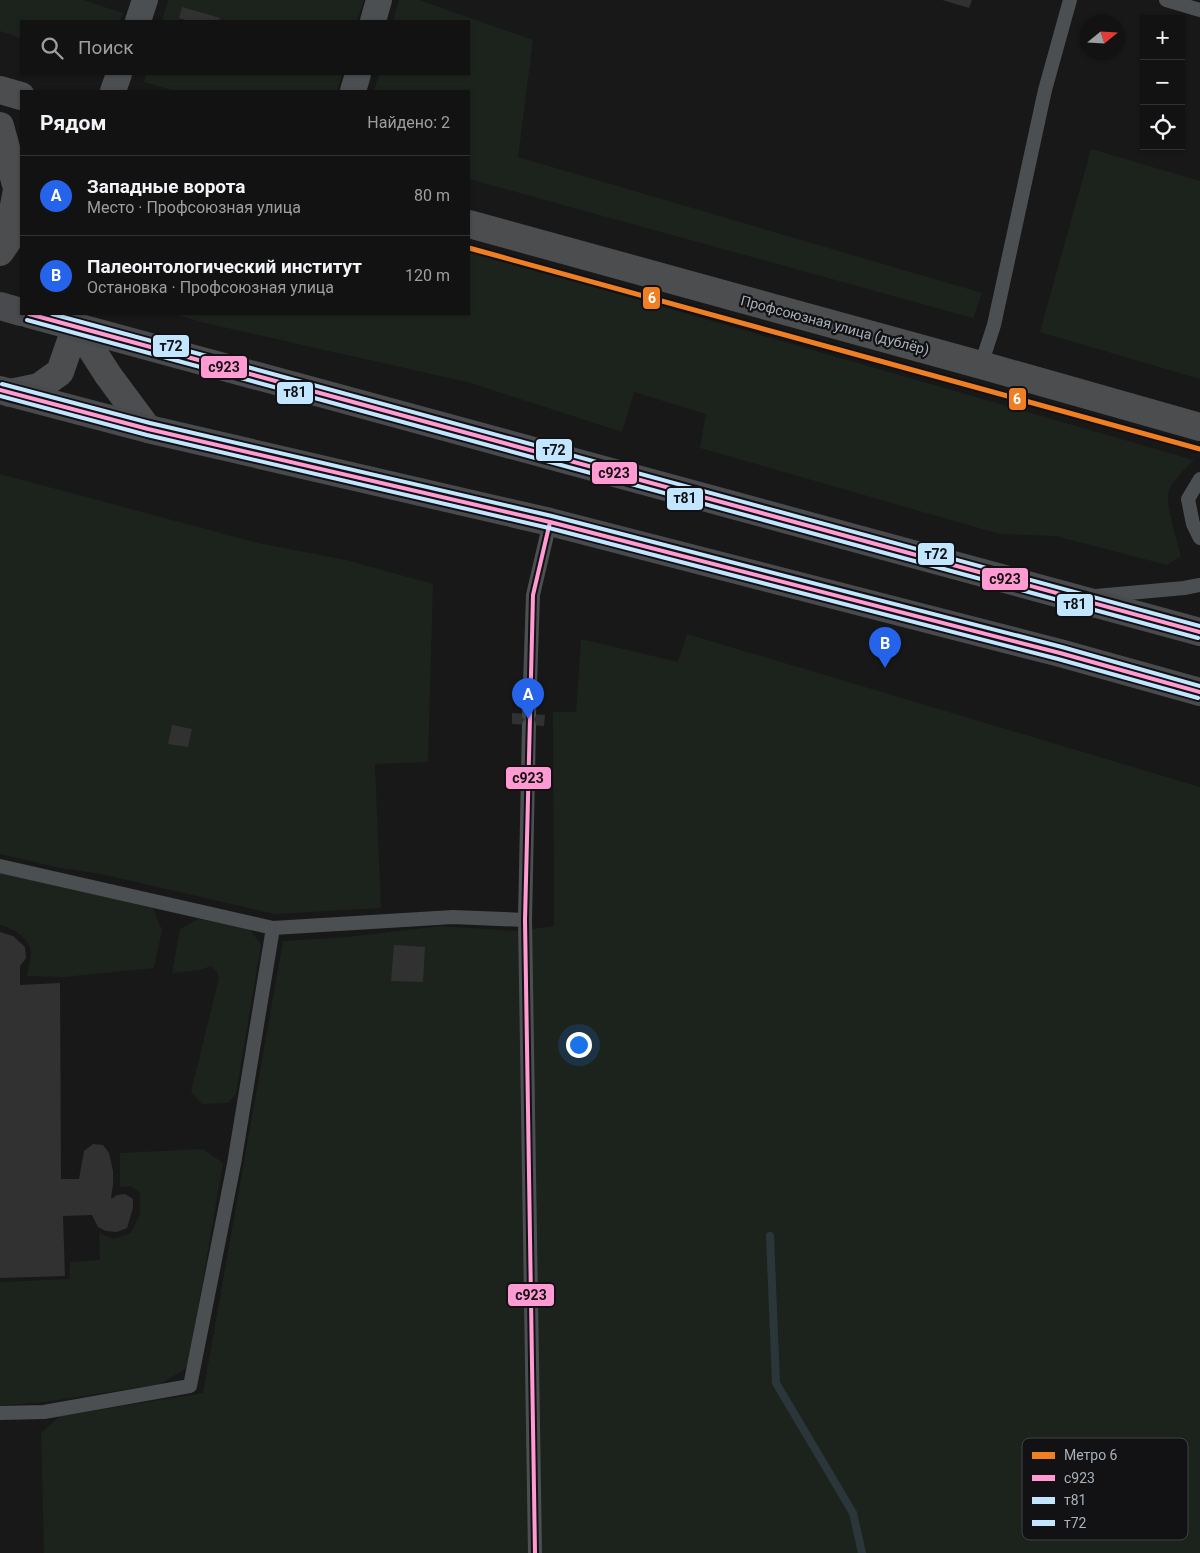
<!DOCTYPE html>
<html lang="ru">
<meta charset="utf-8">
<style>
:root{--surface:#121212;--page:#1b1b1b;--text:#f1f3f6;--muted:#9c9e9f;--line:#313232;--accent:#2563eb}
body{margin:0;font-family:Roboto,sans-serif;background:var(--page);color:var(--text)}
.controls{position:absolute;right:15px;top:15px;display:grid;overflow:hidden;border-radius:0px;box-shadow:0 1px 4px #0004}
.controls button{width:45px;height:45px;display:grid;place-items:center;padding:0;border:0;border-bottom:1px solid var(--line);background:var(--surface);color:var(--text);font:25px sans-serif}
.compass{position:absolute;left:1080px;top:15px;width:45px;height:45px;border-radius:50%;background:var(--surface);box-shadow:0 1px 4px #0004;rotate:72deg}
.you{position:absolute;left:578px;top:1044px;width:18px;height:18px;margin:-12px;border:4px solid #fff;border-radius:50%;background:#1a73e8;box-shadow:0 0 0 8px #1a73e833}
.badge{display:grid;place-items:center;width:32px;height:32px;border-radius:50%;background:var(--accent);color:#fff;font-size:16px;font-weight:700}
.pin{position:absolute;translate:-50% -41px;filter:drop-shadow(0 1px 2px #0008)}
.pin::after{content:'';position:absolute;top:26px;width:18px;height:15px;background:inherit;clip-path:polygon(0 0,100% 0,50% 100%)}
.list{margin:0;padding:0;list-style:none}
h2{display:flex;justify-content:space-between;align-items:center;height:65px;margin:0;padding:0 20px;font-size:21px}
h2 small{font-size:16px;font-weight:400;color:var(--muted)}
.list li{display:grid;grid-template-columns:32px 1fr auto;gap:15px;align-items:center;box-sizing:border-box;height:80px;padding:0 20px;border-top:1px solid var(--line)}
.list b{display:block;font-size:19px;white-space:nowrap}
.list p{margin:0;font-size:16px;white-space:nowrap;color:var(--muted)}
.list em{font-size:16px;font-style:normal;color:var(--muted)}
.icon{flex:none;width:28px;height:28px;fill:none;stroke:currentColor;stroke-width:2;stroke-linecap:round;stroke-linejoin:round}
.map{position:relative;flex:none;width:1200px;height:1553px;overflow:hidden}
.search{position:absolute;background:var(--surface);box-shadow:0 1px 4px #0004;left:20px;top:20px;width:450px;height:55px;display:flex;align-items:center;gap:12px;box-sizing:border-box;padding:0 18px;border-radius:0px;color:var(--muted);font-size:19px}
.panel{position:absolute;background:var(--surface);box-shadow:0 1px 4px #0004;left:20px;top:90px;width:450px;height:225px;border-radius:0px}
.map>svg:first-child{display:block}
.green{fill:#1c231c}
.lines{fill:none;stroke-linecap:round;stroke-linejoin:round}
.stream{stroke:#2b363b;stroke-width:8}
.building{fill:#313132}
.lane{stroke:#4c4f51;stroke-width:14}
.street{stroke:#4c4f51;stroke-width:26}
.secondary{stroke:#4b4d4f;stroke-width:28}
.primary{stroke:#494a4d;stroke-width:28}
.bus-1-casing{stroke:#121214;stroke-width:8}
.bus-2-casing{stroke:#121214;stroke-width:8}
.bus-3-casing{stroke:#121214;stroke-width:8}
.bus-1{stroke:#ff9ad2;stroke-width:4}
.bus-2{stroke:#c2e6ff;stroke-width:4}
.bus-3{stroke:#c2e6ff;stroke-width:4}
.metro-1-casing{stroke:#121214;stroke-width:9}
.metro-1{stroke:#f07e23;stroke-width:5}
.labels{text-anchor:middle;stroke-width:4.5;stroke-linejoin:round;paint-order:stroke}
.street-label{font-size:14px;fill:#a9b1ba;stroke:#121214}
.key{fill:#121214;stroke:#3f4246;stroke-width:1}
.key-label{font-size:14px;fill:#a9b1ba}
.line-badge{stroke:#121214;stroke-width:2}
.badge-label{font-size:14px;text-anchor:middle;font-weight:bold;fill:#fff}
.pale-badge-label{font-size:14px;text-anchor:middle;font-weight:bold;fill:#111}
</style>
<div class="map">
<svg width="1200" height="1553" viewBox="0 0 1200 1553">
<rect width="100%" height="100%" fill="#181818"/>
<!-- green -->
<path class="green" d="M0,0h83l40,13 -3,8h-99v17l-21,-7z
M168,0h196l-7,21h-195z
M399,0h20l114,40 -15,117 464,136 -9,25 -504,-139v-88h-95l5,-17h90v-53h-76z
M146,74h196l-5,17h-162l-31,-9z
M1091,149l109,32v198l-160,-47z
M469,251l725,209c-8,8 -24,23 -26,34 -2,10 10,52 13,62l-14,9 -111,-29 -56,-2 -300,-86 6,-34 -72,-22 -12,40 -151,-49 -266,-60 -32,-9h296z
M0,474l258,69 88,17 87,24 -5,178 -53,2 6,144 -106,6 -174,-40 -41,-6 -60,-14z
M687,634l513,153v766h-1156l-3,-120 19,-17 143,-23 80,-452 64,-4 94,-11 75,5 38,-5 -1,-214h23l5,-73 97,23z
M0,873l153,35 9,22 -8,38 -90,9 -37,-1c1,-7 4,-17 4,-24 -1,-13 -19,-25 -31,-27z
M198,919l51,9 12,17 -25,149 -8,9 -26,1 -11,-12 28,-114 -2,-7 -6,-5 -12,4 -27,3 8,-44z
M203,1149l20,14 -35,204 -27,17 -116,18 -45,4v-124l69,-3 1,-17 30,-2 -1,-27 15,6 17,-6 9,-18v-22l-10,-7 -10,1v-34z"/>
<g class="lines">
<!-- stream -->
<path class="stream" d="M770,1236l6,147 77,130 9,40"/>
</g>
<!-- building -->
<path class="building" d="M942,0h30l-3,8z
M182,7l38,11 -1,3h-30l-10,-3z
M512,713l33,2 -1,11 -32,-2z
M172,725l20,4 -4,18 -20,-3z
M0,932l13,4 12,11 1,11 -6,8v19l40,-2 1,196h18l5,-28 9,-7 10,1 6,8 4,18v13l-2,15 6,-4 8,-1 8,5v9l-6,20 -10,4 -11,-1 -8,-4 -6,-12 -29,1 2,60 -65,2z
M394,945l31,2 -2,35 -32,-1z"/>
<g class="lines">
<!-- lane -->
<path class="lane" d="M1166,0l34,10
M981,365l13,-40 51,-235 25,-90
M1200,479l-12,20 5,25 7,14
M1096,596l88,-8 16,-3
M529,714l4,-119 17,-73
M529,725l-4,195 10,633
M0,866l273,62
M0,1413l44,-1 146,-26 44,-222 39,-236 180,-11 72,3"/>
<!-- street -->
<path class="street" d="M138,21l7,-21
M373,21l6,-21
M113,91l6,-17
M353,91l5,-17"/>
<!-- secondary -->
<path class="secondary" d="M0,90l21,6
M0,126l21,77
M469,224l512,141 219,62
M0,252l7,-10 10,-52
M69,314l39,61 40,54
M10,393l29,-6 21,-15 16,-46"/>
<!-- primary -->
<path class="primary" d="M0,306l21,6
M29,314l1171,318
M0,390l148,39 402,93 510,131 140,39"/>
<defs>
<path id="bus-1" d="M29,314l1171,318
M0,390l148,39 402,93 510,131 140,39
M535,1553l-10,-633 8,-325 17,-73"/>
<path id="bus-2" d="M27,320l1171,318
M0,396l147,39 402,93 509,131 140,39"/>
<path id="bus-3" d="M52,314l1148,312
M2,384l148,39 402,93 510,131 138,39"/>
</defs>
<!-- bus-1 casing -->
<use href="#bus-1" class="bus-1-casing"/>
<!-- bus-2 casing -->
<use href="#bus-2" class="bus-2-casing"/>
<!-- bus-3 casing -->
<use href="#bus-3" class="bus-3-casing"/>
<!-- bus-1 -->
<use href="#bus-1" class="bus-1"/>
<!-- bus-2 -->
<use href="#bus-2" class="bus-2"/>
<!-- bus-3 -->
<use href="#bus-3" class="bus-3"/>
<defs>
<path id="metro-1" d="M469,248l731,201"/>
</defs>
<!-- metro-1 casing -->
<use href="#metro-1" class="metro-1-casing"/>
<!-- metro-1 -->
<use href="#metro-1" class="metro-1"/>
</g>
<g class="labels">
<!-- street labels -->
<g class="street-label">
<text transform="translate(835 325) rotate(15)" y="5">Профсоюзная улица (дублёр)</text>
</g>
</g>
<!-- legend -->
<rect x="1022" y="1438" width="166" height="102" rx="8" class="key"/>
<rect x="1032" y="1452" width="23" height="7" fill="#f07e23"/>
<rect x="1032" y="1475" width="23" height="6" fill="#ff9ad2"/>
<rect x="1032" y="1497" width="23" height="7" fill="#c2e6ff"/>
<rect x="1032" y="1520" width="23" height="6" fill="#c2e6ff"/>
<g class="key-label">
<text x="1064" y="1460">Метро 6</text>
<text x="1064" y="1483">с923</text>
<text x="1064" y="1505">т81</text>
<text x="1064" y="1528">т72</text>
</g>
<g class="line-badge">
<rect x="642" y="286" width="19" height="24" rx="5" fill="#f07e23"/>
<rect x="152" y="334" width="38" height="24" rx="5" fill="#c2e6ff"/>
<rect x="200" y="355" width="48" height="24" rx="5" fill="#ff9ad2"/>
<rect x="276" y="381" width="38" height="24" rx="5" fill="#c2e6ff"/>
<rect x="1008" y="387" width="19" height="24" rx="5" fill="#f07e23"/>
<rect x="535" y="438" width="38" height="24" rx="5" fill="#c2e6ff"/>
<rect x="591" y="461" width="47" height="24" rx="5" fill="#ff9ad2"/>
<rect x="666" y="487" width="38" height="24" rx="5" fill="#c2e6ff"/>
<rect x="917" y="542" width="38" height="24" rx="5" fill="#c2e6ff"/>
<rect x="981" y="567" width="48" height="24" rx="5" fill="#ff9ad2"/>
<rect x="1056" y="593" width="38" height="24" rx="5" fill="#c2e6ff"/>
<rect x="505" y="766" width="47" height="24" rx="5" fill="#ff9ad2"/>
<rect x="507" y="1283" width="48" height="24" rx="5" fill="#ff9ad2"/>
</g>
<g class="badge-label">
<text x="652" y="303">6</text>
<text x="1017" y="404">6</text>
</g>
<g class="pale-badge-label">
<text x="171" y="351">т72</text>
<text x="224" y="372">с923</text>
<text x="295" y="397">т81</text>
<text x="554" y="455">т72</text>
<text x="614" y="478">с923</text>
<text x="685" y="503">т81</text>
<text x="936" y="559">т72</text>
<text x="1005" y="584">с923</text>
<text x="1075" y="609">т81</text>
<text x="528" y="783">с923</text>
<text x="531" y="1300">с923</text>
</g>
</svg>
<div class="controls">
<button>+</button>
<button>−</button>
<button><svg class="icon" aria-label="locate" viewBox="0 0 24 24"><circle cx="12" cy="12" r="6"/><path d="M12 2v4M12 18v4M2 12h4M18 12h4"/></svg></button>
</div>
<svg class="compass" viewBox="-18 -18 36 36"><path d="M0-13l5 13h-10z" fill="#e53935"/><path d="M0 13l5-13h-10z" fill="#9c9e9f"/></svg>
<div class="you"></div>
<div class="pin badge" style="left:528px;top:719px">A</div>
<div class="pin badge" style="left:885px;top:668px">B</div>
<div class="search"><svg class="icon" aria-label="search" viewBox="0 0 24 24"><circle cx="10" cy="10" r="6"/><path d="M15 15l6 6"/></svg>Поиск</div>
<section class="panel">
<h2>Рядом<small>Найдено: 2</small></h2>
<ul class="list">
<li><span class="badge">A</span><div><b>Западные ворота</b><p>Место · Профсоюзная улица</p></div><em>80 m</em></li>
<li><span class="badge">B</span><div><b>Палеонтологический институт</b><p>Остановка · Профсоюзная улица</p></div><em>120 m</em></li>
</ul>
</section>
</div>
